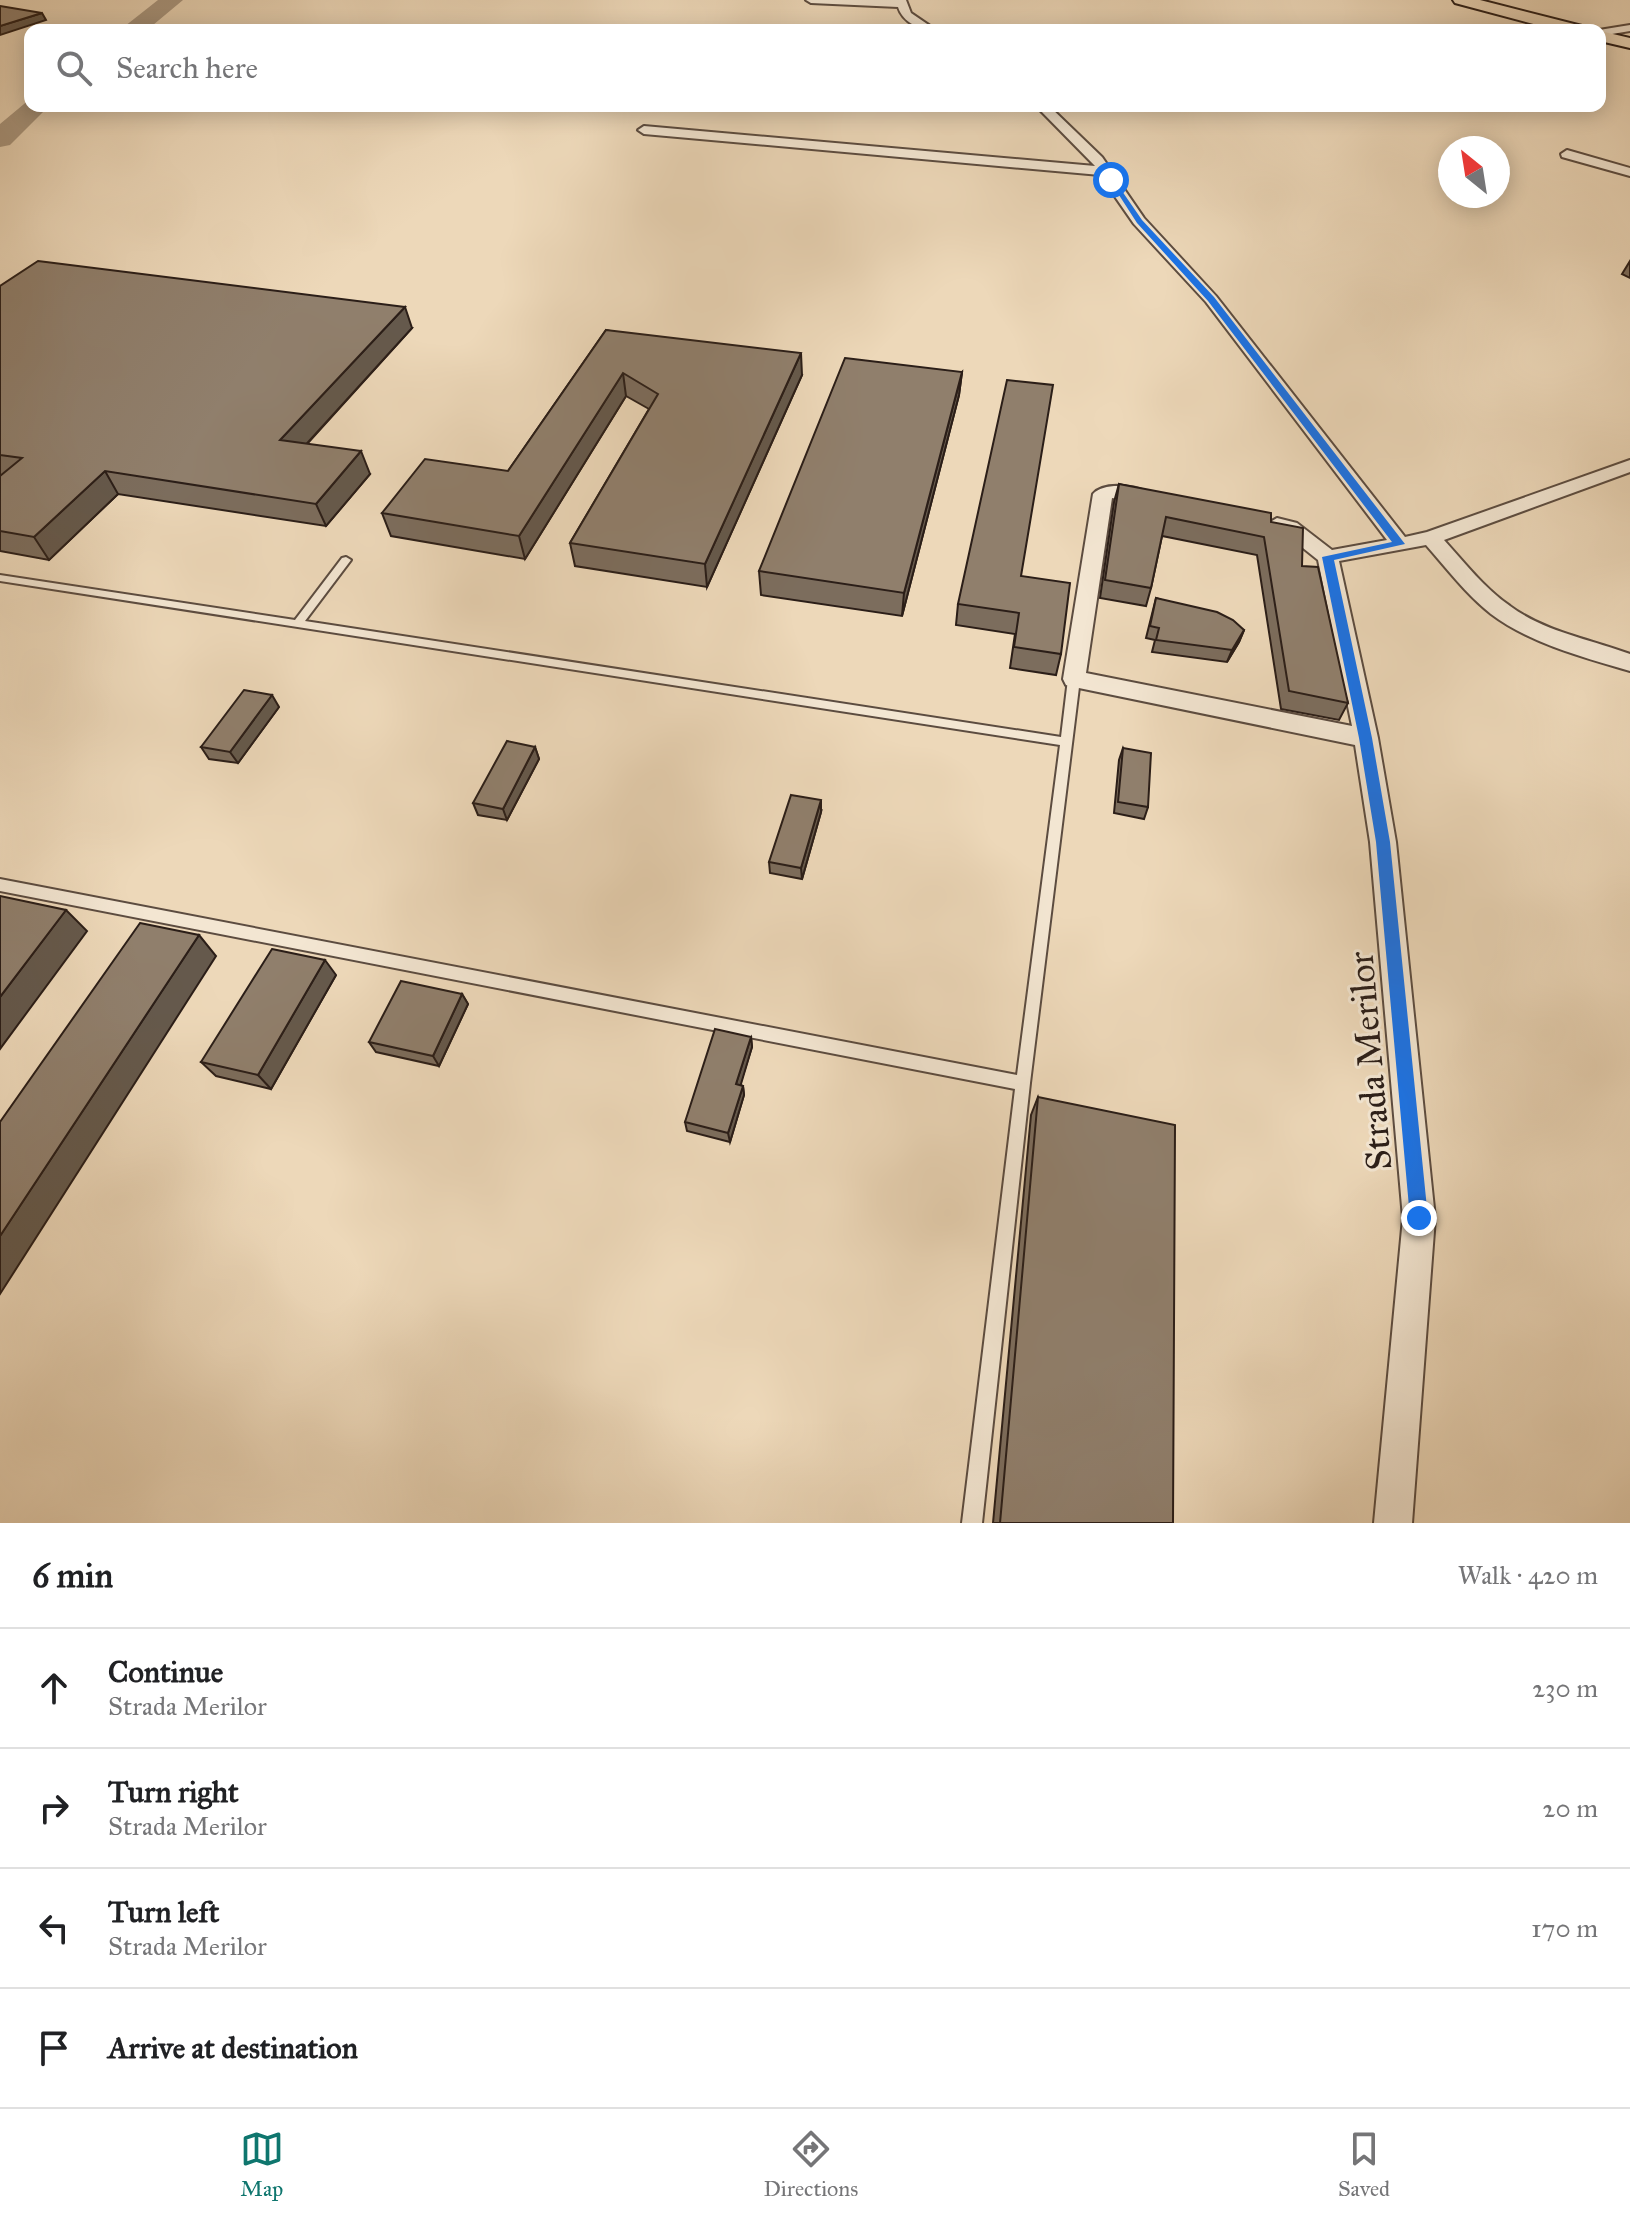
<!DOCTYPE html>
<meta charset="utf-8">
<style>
:root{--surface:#fff;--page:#f2f2f2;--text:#202124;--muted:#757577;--line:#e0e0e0;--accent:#0f766e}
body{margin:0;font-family:"IM FELL Great Primer",serif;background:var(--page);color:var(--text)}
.compass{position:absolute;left:1438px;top:136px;width:72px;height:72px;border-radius:50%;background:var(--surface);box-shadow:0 4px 20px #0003;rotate:330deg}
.stop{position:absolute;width:24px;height:24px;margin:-18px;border:6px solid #1a73e8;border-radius:50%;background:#fff}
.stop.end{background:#1a73e8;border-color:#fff;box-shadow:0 2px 8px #0008}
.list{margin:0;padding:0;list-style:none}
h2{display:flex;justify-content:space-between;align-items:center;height:104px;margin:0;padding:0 32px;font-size:34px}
h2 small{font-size:26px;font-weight:400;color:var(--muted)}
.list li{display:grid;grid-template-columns:52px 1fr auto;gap:24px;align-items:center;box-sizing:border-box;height:120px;padding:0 32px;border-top:2px solid var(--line)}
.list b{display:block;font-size:30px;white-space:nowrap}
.list p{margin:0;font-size:26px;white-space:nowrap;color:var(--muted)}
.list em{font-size:26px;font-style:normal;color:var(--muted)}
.icon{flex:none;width:44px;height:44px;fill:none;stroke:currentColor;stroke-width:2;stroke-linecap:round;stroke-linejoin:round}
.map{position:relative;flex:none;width:1630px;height:1523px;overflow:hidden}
.search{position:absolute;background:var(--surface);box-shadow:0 4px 20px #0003;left:24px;right:24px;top:24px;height:88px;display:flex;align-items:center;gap:20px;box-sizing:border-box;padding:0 28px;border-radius:16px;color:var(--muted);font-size:30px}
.sheet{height:584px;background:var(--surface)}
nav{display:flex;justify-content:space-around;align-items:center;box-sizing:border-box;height:112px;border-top:2px solid var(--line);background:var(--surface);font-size:22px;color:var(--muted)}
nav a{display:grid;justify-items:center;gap:4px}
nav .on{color:var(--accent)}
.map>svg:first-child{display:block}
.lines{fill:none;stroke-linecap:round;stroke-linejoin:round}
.river{fill:#ab9982;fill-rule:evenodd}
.service-casing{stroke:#5c4c40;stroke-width:4}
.minor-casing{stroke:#5c4c40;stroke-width:4}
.trunk-casing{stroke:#2b1e18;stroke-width:4}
.service{fill:#f3e6d2;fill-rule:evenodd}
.minor{fill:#f3e6d2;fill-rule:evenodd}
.trunk{fill:#edd8b9;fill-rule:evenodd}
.wall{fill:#7c6d5d;stroke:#2b1e18;stroke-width:2}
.shaded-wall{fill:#65594c;stroke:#2b1e18;stroke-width:2}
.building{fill:#907f6c;stroke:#2b1e18;stroke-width:2}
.route{fill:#1a73e8}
.labels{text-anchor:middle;stroke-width:6;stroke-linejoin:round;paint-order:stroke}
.near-street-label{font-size:36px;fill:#2b1e18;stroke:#f3e6d2}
</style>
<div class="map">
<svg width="1630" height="1523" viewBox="0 0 1630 1523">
<rect width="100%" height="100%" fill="#edd8b9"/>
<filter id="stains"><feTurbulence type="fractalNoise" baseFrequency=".0025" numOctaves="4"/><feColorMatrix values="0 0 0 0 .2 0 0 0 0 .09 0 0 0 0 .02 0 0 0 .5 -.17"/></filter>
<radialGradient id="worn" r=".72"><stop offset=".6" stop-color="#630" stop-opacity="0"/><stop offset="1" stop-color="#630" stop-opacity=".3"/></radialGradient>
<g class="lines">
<!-- river -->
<path class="river" d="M158,0h25l-36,30h-27z
M30,99v7h19l-39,39 -10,2v-23z"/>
<defs>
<path id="service" d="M346,557l5,3 -46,61 756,116 7,-58 6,-4 4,1 2,3 -50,404 -48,440h-20l53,-434 -1015,-198v-12l1017,196 43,-330 -1060,-164v-6l295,45 47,-62z"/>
<path id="minor" d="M806,0h100l5,13 25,17c-16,0 -33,-7 -38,-23l-87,-4z
M1630,25v6l-30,5 -1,-6z
M1036,106h13l53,51 42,61 72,78 189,241 22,-5 203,-72v12l-186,68c21,23 40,48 66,66 35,26 80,33 120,48v17c-45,-13 -101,-28 -139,-57 -25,-20 -44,-45 -65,-69l-87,16 39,177 18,104 39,376 -23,305h-38l29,-305 -33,-376 -15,-97 -281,-58 -8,-2 -3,-6 30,-185c12,-14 52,-8 64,4l-10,6 -35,-6 -26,175 266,53 -34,-166 -35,-28 -13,-4 -3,-4 10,-6 20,5 35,27 55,-10 -181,-238 -72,-78 -34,-49 -456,-41 -6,-4 6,-4 451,40z
M1567,150l63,18v8l-68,-19 -1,-3z"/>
<path id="trunk" d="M1453,0h27l102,26 3,4h-29l-101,-27z
M1600,31l30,7v10l-30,-7z"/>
</defs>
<!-- service casing -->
<use href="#service" class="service-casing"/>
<!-- minor casing -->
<use href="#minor" class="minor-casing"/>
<!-- trunk casing -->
<use href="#trunk" class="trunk-casing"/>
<!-- service -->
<use href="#service" class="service"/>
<!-- minor -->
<use href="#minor" class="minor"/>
<!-- trunk -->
<use href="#trunk" class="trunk"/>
</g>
<!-- wall -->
<path class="wall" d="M1630,261v17l-8,-4z
M0,286l412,42 -105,116 63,30 -44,52 -208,-32 -69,66 -49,-9z
M606,330l196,45 -95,212 -132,-21 -5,-23 79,-134 -23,-13 -101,163 -134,-23 -9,-23 126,-42z
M962,372l-3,23 -57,221 -141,-21 -2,-24z
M1119,484l152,38 31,44 46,137 -9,17 -58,-11 -24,-154 -95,-19 -11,52 -5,18 -46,-8 14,-96z
M1021,576l40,78 -5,21 -46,-7 5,-34 -59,-9 2,-21z
M1156,598l88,32 -5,12 -12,20 -75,-10 3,-12 -9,-2z
M279,707l-41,56 -29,-4 -8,-12z
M535,747l4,12 -32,61 -29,-5 -5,-12z
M1123,748l25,59 -4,12 -30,-6 5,-53z
M821,812l-19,67 -32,-6 -1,-11z
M336,975l-65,114 -55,-13 -15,-14z
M462,994l6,10 -29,62 -63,-14 -7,-10z
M751,1037l1,10 -12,38 3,1 1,9 -14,47 -43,-11 -2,-9z
M1038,1097l135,426h-180l38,-408z"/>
<!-- shaded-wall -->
<path class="shaded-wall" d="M42,13l4,7 -46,15v-9z
M405,307l7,21 -122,134 -10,-22z
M801,353l1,22 -95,212 -2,-23z
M962,372l-3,23 -57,221 2,-23z
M623,373l3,23 -101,163 -6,-23z
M361,451l9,23 -44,52 -10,-22z
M105,471l13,23 -69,66 -15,-23z
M1244,630l-5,12 -12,20 5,-12z
M272,695l7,12 -41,56 -8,-11z
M535,747l4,12 -32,61 -4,-11z
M821,800v12l-19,67 -1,-11z
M66,910l21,21 -87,118v-52z
M199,935l17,21 -216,338v-58z
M325,960l11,15 -65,114 -13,-14z
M462,994l6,10 -29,62 -6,-10z
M751,1037l1,10 -14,47 -2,-10z
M743,1086l1,9 -14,47 -2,-9z"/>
<!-- building -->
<path class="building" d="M0,6l42,7 -42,13z
M38,261l367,46 -125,133 81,11 -45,53 -211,-33 -71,66 -34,-6v-55l22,-18 -22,-3v-169z
M606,330l195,23 -96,211 -135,-21 88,-149 -35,-21 -104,163 -137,-23 43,-54 83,12z
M845,358l117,14 -58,221 -145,-22z
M1007,380l46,5 -32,191 49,7 -9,71 -47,-7 5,-34 -61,-9z
M1119,484l152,29v9l32,6 -1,38 16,1 30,136 -59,-12 -25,-154 -98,-20 -15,71 -46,-8z
M1156,598l61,14 16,8 11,10 -12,20 -76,-10 3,-12 -9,-2z
M244,690l28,5 -42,57 -29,-5z
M507,741l28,6 -32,62 -30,-6z
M1123,748l28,5 -3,54 -30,-5z
M791,795l30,5 -20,68 -32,-6z
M0,896l66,14 -66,87z
M140,923l59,12 -199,301v-114z
M272,949l53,11 -67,115 -57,-13z
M401,981l61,13 -29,62 -64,-14z
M715,1029l36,8 -15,47 7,2 -15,47 -43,-11z
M1038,1097l137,28 -2,398h-173z"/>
<!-- route -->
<path class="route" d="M1108,178h5l29,42 72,77 191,247 -71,16 38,178 18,104 38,376 -3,6 -6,3 -6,-3 -3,-6 -34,-376 -17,-104 -37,-181 70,-15 -184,-241 -71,-78z"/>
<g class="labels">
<!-- near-street labels -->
<g class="near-street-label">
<text transform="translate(1369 1061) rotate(-95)" y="13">Strada Merilor</text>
</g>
</g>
<rect width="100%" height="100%" filter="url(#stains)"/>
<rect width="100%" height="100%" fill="url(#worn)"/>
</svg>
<svg class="compass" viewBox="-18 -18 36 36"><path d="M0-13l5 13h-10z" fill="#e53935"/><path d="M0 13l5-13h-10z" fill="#757577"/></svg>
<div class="stop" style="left:1111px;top:180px"></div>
<div class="stop end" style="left:1419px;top:1218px"></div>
<div class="search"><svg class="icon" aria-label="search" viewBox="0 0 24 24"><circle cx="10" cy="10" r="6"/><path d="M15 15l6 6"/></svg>Search here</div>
</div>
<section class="sheet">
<h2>6 min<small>Walk · 420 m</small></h2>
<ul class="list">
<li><svg class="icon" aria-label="ahead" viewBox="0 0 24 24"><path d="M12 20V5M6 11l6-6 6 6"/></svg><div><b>Continue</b><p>Strada Merilor</p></div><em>230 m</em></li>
<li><svg class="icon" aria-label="right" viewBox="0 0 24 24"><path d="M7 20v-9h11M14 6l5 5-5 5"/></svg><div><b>Turn right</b><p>Strada Merilor</p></div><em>20 m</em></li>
<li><svg class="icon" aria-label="left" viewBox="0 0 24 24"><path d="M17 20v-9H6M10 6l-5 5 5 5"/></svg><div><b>Turn left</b><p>Strada Merilor</p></div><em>170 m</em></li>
<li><svg class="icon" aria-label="arrive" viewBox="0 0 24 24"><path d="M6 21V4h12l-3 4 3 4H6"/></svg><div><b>Arrive at destination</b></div></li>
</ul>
</section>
<nav>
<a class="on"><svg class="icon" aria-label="map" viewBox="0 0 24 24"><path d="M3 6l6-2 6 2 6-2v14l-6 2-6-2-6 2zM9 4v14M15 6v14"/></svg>Map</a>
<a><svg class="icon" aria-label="directions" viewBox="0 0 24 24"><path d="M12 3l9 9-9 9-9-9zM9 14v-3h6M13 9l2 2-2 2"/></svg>Directions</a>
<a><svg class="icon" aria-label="saved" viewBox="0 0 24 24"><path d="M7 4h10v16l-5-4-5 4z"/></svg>Saved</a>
</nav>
